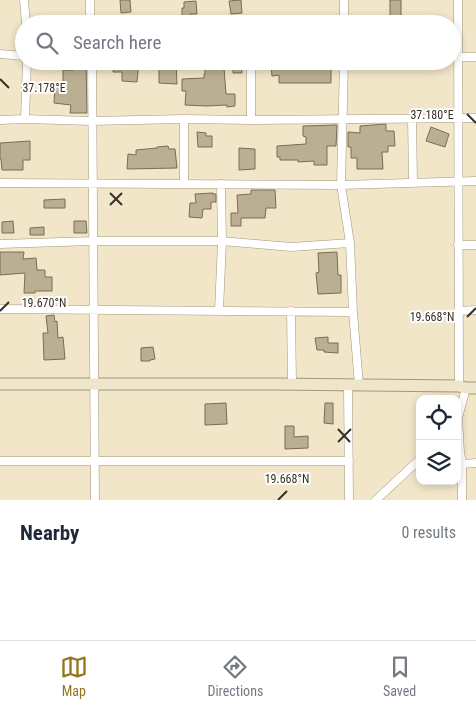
<!DOCTYPE html>
<meta charset="utf-8">
<style>
:root{--surface:#fff;--page:#f2f2f3;--text:#1f2937;--muted:#747a83;--line:#e0e1e3;--accent:#94751c}
body{margin:0;font-family:"Roboto Condensed",sans-serif;background:var(--page);color:var(--text)}
.controls{position:absolute;right:15px;bottom:15px;display:grid;overflow:hidden;border-radius:10px;box-shadow:0 2px 8px #0003}
.controls button{width:45px;height:45px;display:grid;place-items:center;padding:0;border:0;border-bottom:1px solid var(--line);background:var(--surface);color:var(--text);font:25px sans-serif}
.list{margin:0;padding:0;list-style:none}
h2{display:flex;justify-content:space-between;align-items:center;height:65px;margin:0;padding:0 20px;font-size:21px}
h2 small{font-size:16px;font-weight:400;color:var(--muted)}
.icon{flex:none;width:28px;height:28px;fill:none;stroke:currentColor;stroke-width:2;stroke-linecap:round;stroke-linejoin:round}
.map{position:relative;flex:none;width:476px;height:500px;overflow:hidden}
.search{position:absolute;background:var(--surface);box-shadow:0 2px 8px #0003;left:15px;right:15px;top:15px;height:55px;display:flex;align-items:center;gap:12px;box-sizing:border-box;padding:0 18px;border-radius:28px;color:var(--muted);font-size:19px}
.sheet{height:140px;background:var(--surface)}
nav{display:flex;justify-content:space-around;align-items:center;box-sizing:border-box;height:70px;border-top:1px solid var(--line);background:var(--surface);font-size:14px;color:var(--muted)}
nav a{display:grid;justify-items:center;gap:2px}
nav .on{color:var(--accent)}
.map>svg:first-child{display:block}
.building{fill:#bbaf93;stroke:#786d53}
.lines{fill:none;stroke-linecap:round;stroke-linejoin:round}
.street-casing{stroke:#a3977c;stroke-width:9}
.secondary-casing{stroke:#a3977c;stroke-width:13}
.street{stroke:#fff;stroke-width:8}
.secondary{stroke:#efe5ca;stroke-width:11}
.ticks{fill:none;stroke:#363126;stroke-width:2}
.ticks-label{font-size:12px;text-anchor:middle;fill:#363126;stroke:#fff;stroke-width:4;stroke-linejoin:round;paint-order:stroke}
</style>
<div class="map">
<svg width="476" height="500" viewBox="0 0 476 500">
<rect width="100%" height="100%" fill="#f2e6c9"/>
<!-- building -->
<path class="building" d="M120,0h10l1,12 -10,1z
M241,0l1,13 -11,1 -2,-13z
M390,0h11v16h3l1,8h-21v-8h6z
M196,1l1,13h-7v2h-8v-8h2v-6z
M128,61h11l-2,21 -15,-1v-9h-9l1,-10z
M168,61h8l1,23 -18,-1v-15h9z
M205,61h11v7h8l2,26h9v12l-8,1v-2l-20,1 -22,-1 1,-14h-4v-12l22,-1v-4h1z
M233,61h8l1,12h-9z
M293,61h38v22h-52v-8l-7,1 -1,-11 22,-1z
M74,63h12l1,50h-17l1,-8 -17,-2 1,-16h8v-17h11z
M386,124v7h8l1,15h-7v6h-6l1,17h-26v-11h-6v-11h-3v-15l12,1v-7z
M337,125l-1,21h-9v19h-13v-4l-16,1v-2h-18v-3h-3v-11l29,-2v-7l-3,-1v-10z
M431,127l18,7 -4,13 -19,-6z
M197,132l9,1v3h6v11h-14z
M30,141v19h-7v10h-21l-1,-11h-1v-16z
M168,146l1,3h6l2,19 -50,1 1,-15 8,1v-5l21,-2v-1z
M239,148l16,1v20l-16,1z
M251,190h24l1,18h-10l-1,10h-24v8h-10v-13h7l-1,-18 14,-1z
M213,193v1h3v8h-5v7h-8l-1,9 -13,-1 1,-14h6l-1,-9z
M65,199v9h-21v-8z
M13,221l1,12h-12v-11z
M74,221h12l1,12h-13z
M44,227v8h-14v-7z
M0,252h24l-1,7 13,-1 1,12h8v7h7v14h-17v2h-11l1,-20 -25,2z
M337,252l1,23h3v18l-23,1 -2,-21 3,-1 -1,-19z
M54,315l1,7 2,-1 1,17 5,-1 2,22 -21,1 -1,-27h5l-2,-17z
M328,337v6h10v10l-14,-1v-2h-7l-2,-12z
M153,347l2,12 -5,1v1h-9v-13z
M226,403l1,21 -22,1v-21z
M325,403h8v21l-9,-1z
M285,426h9v11l14,-1v12l-23,1z"/>
<g class="lines">
<defs>
<path id="street" d="M24,0l2,24
M90,0v24
M458,0l1,386
M344,24v-24
M0,54l24,2
M452,57h24
M92,61l3,439
M251,61v59
M344,61l-3,124 9,58 3,69 6,73
M25,119l2,-58
M412,119l1,63
M0,120l25,-1 66,2 93,-2 67,1 225,-2
M0,183l341,2 135,-4
M184,184v-65
M0,244l93,-3h129l69,6 59,-4
M458,245h18
M0,309l353,3
M219,311l3,-70 -1,-57
M291,311l1,73
M458,311l18,-1
M348,385l1,115
M0,461h349
M462,464l14,-1
M376,500l44,-41
M462,500v-36l-2,-12 -2,-34 8,-30"/>
<path id="secondary" d="M0,384h273l186,2 7,2h10"/>
</defs>
<!-- street casing -->
<use href="#street" class="street-casing"/>
<!-- secondary casing -->
<use href="#secondary" class="secondary-casing"/>
<!-- street -->
<use href="#street" class="street"/>
<!-- secondary -->
<use href="#secondary" class="secondary"/>
</g>
<!-- ticks -->
<path class="ticks" d="M0,79l9,9M467,114l9,9M110,193l12,12M110,205l12,-12M0,311l9,-9M467,317l9,-9M338,429l12,13M338,442l13,-13M278,500l9,-9"/>
<g class="ticks-label">
<text x="44" y="92">37.178°E</text>
<text x="432" y="119">37.180°E</text>
<text x="44" y="307">19.670°N</text>
<text x="432" y="321">19.668°N</text>
<text x="287" y="483">19.668°N</text>
</g>
</svg>
<div class="controls">
<button><svg class="icon" aria-label="locate" viewBox="0 0 24 24"><circle cx="12" cy="12" r="6"/><path d="M12 2v4M12 18v4M2 12h4M18 12h4"/></svg></button>
<button><svg class="icon" aria-label="layers" viewBox="0 0 24 24"><path d="M12 4l9 5-9 5-9-5zM3 14l9 5 9-5"/></svg></button>
</div>
<div class="search"><svg class="icon" aria-label="search" viewBox="0 0 24 24"><circle cx="10" cy="10" r="6"/><path d="M15 15l6 6"/></svg>Search here</div>
</div>
<section class="sheet">
<h2>Nearby<small>0 results</small></h2>
<ul class="list">
</ul>
</section>
<nav>
<a class="on"><svg class="icon" aria-label="map" viewBox="0 0 24 24"><path d="M3 6l6-2 6 2 6-2v14l-6 2-6-2-6 2zM9 4v14M15 6v14"/></svg>Map</a>
<a><svg class="icon" aria-label="directions" viewBox="0 0 24 24"><path d="M12 3l9 9-9 9-9-9zM9 14v-3h6M13 9l2 2-2 2"/></svg>Directions</a>
<a><svg class="icon" aria-label="saved" viewBox="0 0 24 24"><path d="M7 4h10v16l-5-4-5 4z"/></svg>Saved</a>
</nav>
